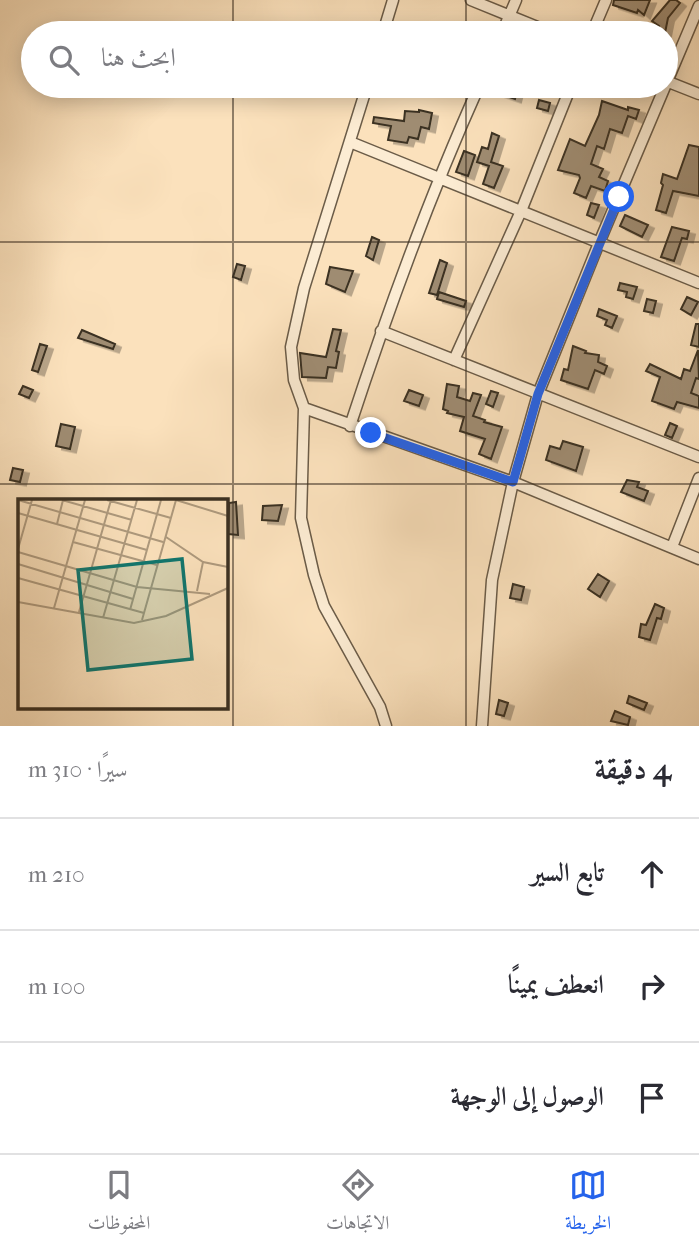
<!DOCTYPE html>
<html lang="ar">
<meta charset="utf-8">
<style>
:root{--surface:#fff;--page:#f2f2f3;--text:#2b2b33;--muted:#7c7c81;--line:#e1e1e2;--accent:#2563eb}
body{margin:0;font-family:"IM FELL French Canon",Amiri,serif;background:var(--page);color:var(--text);direction:rtl}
.stop{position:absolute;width:21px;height:21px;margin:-16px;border:5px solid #2563eb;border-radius:50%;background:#fff}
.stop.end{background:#2563eb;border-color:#fff;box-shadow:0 2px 7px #0008}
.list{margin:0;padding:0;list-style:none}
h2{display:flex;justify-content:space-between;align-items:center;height:91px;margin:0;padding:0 28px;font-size:30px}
h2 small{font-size:23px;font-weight:400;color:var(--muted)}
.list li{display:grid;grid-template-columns:46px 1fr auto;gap:21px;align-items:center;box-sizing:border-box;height:112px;padding:0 28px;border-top:2px solid var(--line)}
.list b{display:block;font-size:26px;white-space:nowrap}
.list em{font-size:23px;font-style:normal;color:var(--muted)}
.icon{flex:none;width:38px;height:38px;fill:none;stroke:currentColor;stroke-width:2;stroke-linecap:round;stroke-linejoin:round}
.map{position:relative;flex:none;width:699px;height:726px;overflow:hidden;direction:ltr}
.search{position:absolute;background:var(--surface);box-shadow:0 4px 18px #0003;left:21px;right:21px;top:21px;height:77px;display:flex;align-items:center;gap:18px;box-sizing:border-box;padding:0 24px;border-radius:38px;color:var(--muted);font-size:26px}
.sheet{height:427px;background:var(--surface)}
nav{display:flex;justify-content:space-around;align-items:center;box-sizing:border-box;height:98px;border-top:2px solid var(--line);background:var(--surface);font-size:19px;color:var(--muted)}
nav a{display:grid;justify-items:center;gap:4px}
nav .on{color:var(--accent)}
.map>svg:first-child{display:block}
.building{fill:#9f8c72;stroke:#3b3022;stroke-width:2;filter:url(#shadow)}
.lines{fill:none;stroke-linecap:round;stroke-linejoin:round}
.minor-casing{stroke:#6b5c48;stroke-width:13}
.minor{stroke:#fcecd3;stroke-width:10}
.route{stroke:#2563eb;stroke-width:9}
.grid{fill:none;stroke:#3b3022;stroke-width:2;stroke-opacity:0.55}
.inset-road{fill:none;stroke:#ae9a7e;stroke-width:2}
.view{fill:#0f766e;fill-opacity:0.15;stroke:#0f766e;stroke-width:3.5}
.inset-edge{fill:none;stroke:#3b3022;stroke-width:3.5}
</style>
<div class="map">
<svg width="699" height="726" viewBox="0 0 699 726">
<defs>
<filter id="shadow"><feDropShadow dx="6" dy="3.5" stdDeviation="0" flood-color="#0004"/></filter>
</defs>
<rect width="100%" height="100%" fill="#fbe1bc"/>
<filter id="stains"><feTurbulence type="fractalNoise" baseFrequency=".00286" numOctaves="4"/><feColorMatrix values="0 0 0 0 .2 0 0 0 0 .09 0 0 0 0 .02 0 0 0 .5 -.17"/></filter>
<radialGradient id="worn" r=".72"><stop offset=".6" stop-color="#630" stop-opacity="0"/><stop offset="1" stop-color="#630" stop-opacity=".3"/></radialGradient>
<!-- building -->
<path class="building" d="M614,0h36l-6,15 -6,-5 -1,3 -24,-8z
M670,0h6l4,3 -12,15 -3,15h-8l2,-7 -7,-5z
M487,86h24l-1,3 7,2 -2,8 -29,-10z
M539,100l11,3 -2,8 -11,-3z
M602,101l26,9v-3l11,3 -3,9 -8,-3 -6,17 -12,-4 -6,20 -7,-3 -6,18 12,5 -4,8 9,4 -3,10 -14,-5 -5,12 -12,-5 6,-15 -1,-3 -21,-5 12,-31 15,7 14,-31z
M419,110l13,3 -3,16 -8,-2 -3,12 -9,-2 -2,6 -19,-3 3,-14 -18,-3 1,-6 30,4 1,-10 14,1z
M492,133l7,3 -8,26 12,4 -9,22 -11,-4 6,-18 -12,-4 5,-15 6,2z
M689,145l10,2v49l-26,-5 -7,22 -10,-3 7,-25 -2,-2 2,-9 14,5z
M464,151l11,4 -7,21 -12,-4z
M591,203l8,2 -5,13 -7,-3z
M625,215l23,10 -6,12 -22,-11z
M672,227l17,4 -2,8 -5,-1 -8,23 -13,-4z
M372,237l7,3 -6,20 -7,-4z
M440,260l7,3 -10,32 -8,-2z
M237,264l8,2 -4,14 -8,-3z
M330,267l23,4 -8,21 -19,-8z
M620,283l17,4 -4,12 -7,-2 1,-5 -9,-2z
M439,292l27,9 -2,6 -27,-8z
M687,297l11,5 -7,13 -10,-6z
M647,299l9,2 -3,12 -9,-2z
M599,309l18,7 -5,12 -7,-3 2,-5 -10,-4z
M696,324h3v23l-8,-2z
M333,329l8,1 -5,21 3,1 -3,16 -8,-1 -2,11 -24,-1 -2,-24 26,4z
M82,330l33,14 -2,5 -35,-11z
M40,344l7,2 -9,26 -6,-2z
M573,346l13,5 -1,2 14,2 -1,7 9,4 -3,8 -9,-4 -7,19 -27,-9 3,-11 4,1z
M698,350l1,29 -3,-1 -5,15 8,3v12l-22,-6 -3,7 -22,-8 8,-24 -14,-6 4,-7 31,15 3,-10 6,2z
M447,384l12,2 -2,11 13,4 3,-8 8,2 -8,21 12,4 -1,2 18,5 -11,32 -12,-5 6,-15 -25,-8 4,-14 -17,-4 1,-2 -5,-2z
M23,386l10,4 -4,8 -10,-4z
M409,390l14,5 -4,11 -15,-5z
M491,391l7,2 -5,14 -7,-3z
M670,423l7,3 -5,12 -7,-3z
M61,424l14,3 -5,22 -14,-3z
M563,441l20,6 -7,24 -30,-11 4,-14 10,3z
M13,468l10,2 -3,12 -10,-2z
M627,480l12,2 -2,5 11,4 -4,10 -23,-9z
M236,502l2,33 -10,-1 1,-31z
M282,505l-4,16 -16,-1 1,-14z
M598,574l11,7 -9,16 -12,-8z
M513,584l11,3 -3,13 -11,-2z
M655,604l9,4 -3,11 -4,-1 -7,22 -11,-3 2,-13 5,1z
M629,696l18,7 -3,7 -17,-7z
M499,700l9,3 -4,13 -8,-2z
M615,711l15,6 -2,8 -17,-4z"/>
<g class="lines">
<defs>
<path id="minor" d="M471,0l81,33
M383,33l10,-33
M502,33l14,-33
M592,33l14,-33
M666,81l33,13
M367,86l-63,202 -13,59 3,33 10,28 -3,110 13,57 10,31 56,101 6,19
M350,142l349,141
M381,331l318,126
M454,360l67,-149 50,-125
M304,408l209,74 186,77
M350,426c38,-116 79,-229 129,-340
M672,547l27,-69
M482,726l10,-146 21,-98 25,-88 61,-151 100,-237"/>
</defs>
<!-- minor casing -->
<use href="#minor" class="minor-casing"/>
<!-- minor -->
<use href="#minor" class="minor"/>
</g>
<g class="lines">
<!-- route -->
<path class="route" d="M371,433l142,49 25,-88 81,-197"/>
</g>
<!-- grid -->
<path class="grid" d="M233,0v33M466,0v33M233,86v640M466,86v640M0,242h699M0,484h699"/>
<!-- overview -->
<g transform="translate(18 499)">
<rect width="210" height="210" fill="#fbe1bc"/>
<path class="inset-road" d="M0,1l145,42M44,1l70,20M89,1l64,18M158,1l52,16M0,14l129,37M39,25l6,-24M148,38l37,25 25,5M55,43l84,23M0,50l14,-49M0,53l119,35 73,7M0,65l115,35M0,79l126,35M179,92l6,-29M0,103l116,21 32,-7 62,-28M36,109l31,-108M112,111l31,-110M61,113l32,-112M85,119l34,-118M124,121l34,-120"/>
<path class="view" d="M164,60l10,100 -104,11 -10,-100z"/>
<rect width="210" height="210" class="inset-edge"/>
</g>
<rect width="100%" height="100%" filter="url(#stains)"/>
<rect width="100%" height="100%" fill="url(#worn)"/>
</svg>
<div class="stop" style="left:619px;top:197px"></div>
<div class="stop end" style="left:371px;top:433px"></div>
<div class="search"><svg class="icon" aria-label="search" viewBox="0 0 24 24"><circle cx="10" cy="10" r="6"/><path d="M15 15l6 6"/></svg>ابحث هنا</div>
</div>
<section class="sheet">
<h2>4 دقيقة<small>سيرًا · 310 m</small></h2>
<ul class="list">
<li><svg class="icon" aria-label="ahead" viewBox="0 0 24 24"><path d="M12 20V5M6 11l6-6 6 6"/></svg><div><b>تابع السير</b></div><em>210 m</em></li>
<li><svg class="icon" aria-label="right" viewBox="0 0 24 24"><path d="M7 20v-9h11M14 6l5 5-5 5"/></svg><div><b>انعطف يمينًا</b></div><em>100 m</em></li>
<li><svg class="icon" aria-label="arrive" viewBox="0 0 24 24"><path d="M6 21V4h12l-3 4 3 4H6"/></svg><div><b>الوصول إلى الوجهة</b></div></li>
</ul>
</section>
<nav>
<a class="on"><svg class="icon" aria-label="map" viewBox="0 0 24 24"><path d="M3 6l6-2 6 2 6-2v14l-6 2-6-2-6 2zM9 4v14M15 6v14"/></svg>الخريطة</a>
<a><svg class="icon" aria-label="directions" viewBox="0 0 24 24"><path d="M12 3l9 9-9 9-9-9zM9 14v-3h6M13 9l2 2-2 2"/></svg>الاتجاهات</a>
<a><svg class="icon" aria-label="saved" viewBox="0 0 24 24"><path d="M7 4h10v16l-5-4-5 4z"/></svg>المحفوظات</a>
</nav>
